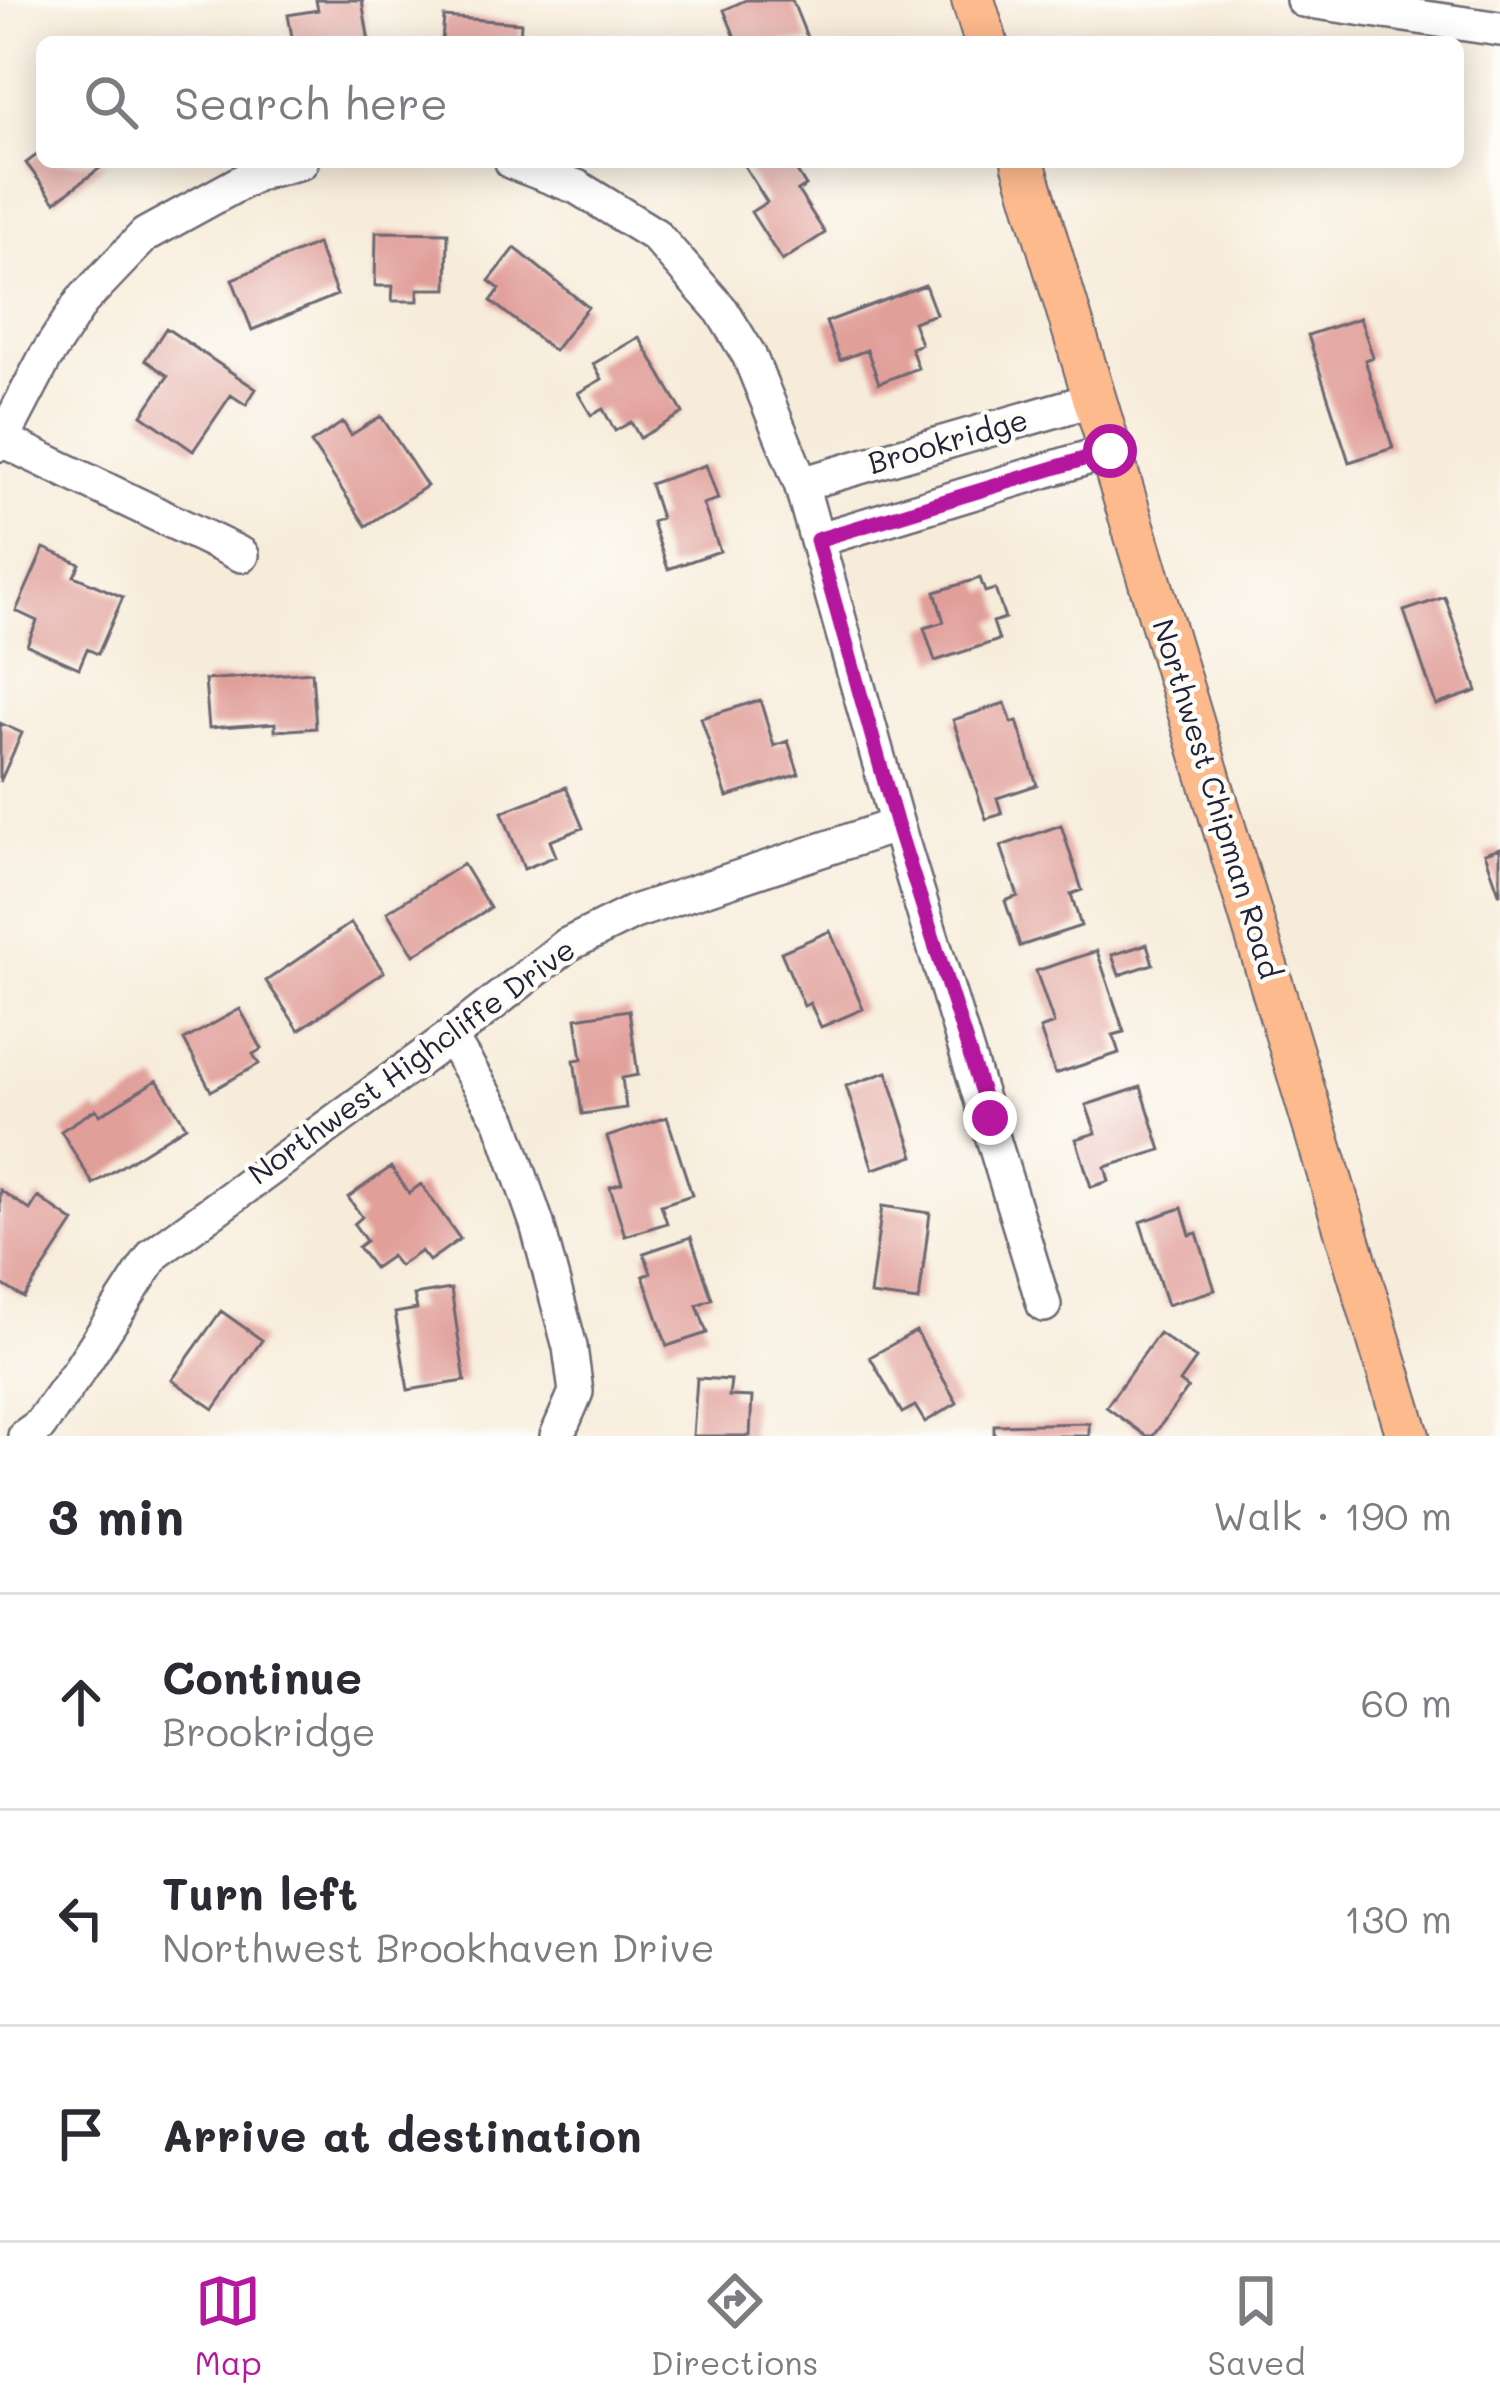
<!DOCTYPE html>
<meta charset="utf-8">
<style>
:root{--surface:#fff;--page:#f7f7f7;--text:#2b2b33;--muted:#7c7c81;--line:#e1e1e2;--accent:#b5179e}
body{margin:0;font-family:Mali,sans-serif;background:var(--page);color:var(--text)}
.stop{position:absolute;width:36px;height:36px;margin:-27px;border:9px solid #b5179e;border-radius:50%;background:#fff}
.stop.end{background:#b5179e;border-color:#fff;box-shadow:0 3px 12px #0008}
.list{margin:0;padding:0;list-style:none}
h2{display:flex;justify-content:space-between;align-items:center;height:156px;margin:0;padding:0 48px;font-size:51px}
h2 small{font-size:39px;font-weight:400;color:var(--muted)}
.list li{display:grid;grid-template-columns:78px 1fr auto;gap:36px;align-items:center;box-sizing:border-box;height:216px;padding:0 48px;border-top:3px solid var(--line)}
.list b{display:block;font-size:45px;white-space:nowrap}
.list p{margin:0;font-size:39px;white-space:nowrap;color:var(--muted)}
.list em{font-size:39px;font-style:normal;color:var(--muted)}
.icon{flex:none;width:66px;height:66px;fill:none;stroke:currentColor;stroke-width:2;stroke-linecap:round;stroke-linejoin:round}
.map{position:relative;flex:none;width:1500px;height:1436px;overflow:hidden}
.search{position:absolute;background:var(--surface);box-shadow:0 6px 30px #0003;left:36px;right:36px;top:36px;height:132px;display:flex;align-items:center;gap:30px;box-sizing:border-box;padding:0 42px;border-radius:18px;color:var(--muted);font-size:45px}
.sheet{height:804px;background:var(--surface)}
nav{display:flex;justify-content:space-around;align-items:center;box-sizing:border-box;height:168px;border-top:3px solid var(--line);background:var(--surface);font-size:33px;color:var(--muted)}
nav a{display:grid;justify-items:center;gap:6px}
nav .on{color:var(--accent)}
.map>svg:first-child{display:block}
.building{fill:#e19f9a}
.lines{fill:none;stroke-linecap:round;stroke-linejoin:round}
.minor-casing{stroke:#6d6973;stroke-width:38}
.major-casing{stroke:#6d6973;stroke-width:46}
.minor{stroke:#fff;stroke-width:33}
.major{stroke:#fcba8d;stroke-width:42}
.route{stroke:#b5179e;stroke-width:15}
.labels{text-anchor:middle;stroke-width:9;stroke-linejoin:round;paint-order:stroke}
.street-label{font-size:30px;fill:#22223b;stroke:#fdfcf7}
</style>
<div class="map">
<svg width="1500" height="1436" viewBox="0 0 1500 1436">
<rect width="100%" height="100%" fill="#fdfcf7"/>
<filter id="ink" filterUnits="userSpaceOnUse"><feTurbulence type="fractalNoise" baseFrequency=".00833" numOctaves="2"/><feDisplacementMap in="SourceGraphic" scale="24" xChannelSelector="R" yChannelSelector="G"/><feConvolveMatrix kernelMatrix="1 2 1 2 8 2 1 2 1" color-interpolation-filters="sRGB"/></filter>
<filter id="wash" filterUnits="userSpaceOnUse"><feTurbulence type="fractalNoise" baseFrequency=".004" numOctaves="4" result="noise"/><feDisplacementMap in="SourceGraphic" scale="48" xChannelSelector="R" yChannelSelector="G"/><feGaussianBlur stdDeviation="2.7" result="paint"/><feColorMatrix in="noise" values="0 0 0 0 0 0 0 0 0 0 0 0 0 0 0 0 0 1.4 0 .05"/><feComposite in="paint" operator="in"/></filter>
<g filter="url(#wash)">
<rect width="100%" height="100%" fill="#f7ecda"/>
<g id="blocks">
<!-- building -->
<path class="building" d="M316,0h46l7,42h-76l-5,-27 30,-5z
M746,0h46l17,42h-72l-13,-32z
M444,17l77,6 -1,19h-78z
M42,151v11h66l-53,40 -29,-39z
M746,162h45l15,24 -8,5 27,42 -43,28 -31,-49 16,-10 -24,-38z
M376,232l72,1 -1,56h-29v12h-26l1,-15h-18z
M317,244l20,51 -85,35 -20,-51z
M515,248l73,59 -34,44 -63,-50 9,-12 -11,-8z
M925,285l11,29 -23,8 8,22 -10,4 7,20 -39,15 -12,-33 -27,10 -14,-38z
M1360,318l13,39 -8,3 28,88 -44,14 -41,-127z
M166,328l90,61 -10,16 -15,-10 -38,56 -51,-36 26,-39 -23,-16z
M639,337l44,76 -43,25 -9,-16 -16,9 -12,-22 -12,6 -13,-22 24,-14 -9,-15z
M381,416l46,70 -61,40 -55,-83 32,-21 8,13z
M706,465l12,34 -15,5 17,47 -52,18 -16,-47 9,-4 -11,-34z
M44,548l36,16 -6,12 49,21 -25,57 -11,-5 -8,19 -52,-23 10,-24 -21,-10z
M980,578l5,14 10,-3 10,29 -12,4 6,18 -64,21 -11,-33 20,-6 -9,-30z
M1445,597l32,94 -41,14 -32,-94z
M312,672l4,56 -41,3v-8l-66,5 -4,-48z
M760,700l14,46 14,-5 11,33 -72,23 -26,-79z
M1005,703l7,20 5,-2 20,64 -40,13 5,16 -16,5 -33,-99z
M0,723l22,10 -22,49z
M566,787l17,41 -33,13 6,15 -32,13 -22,-57z
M1061,825l21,65 -11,4 10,32 -61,20 -15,-45 13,-5 -17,-50z
M1500,848v45h-1l-14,-40z
M463,864l27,44 -76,47 -27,-43z
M351,923l33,49 -85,58 -33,-49z
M830,931l33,78 -42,18 -11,-24 -6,3 -23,-54z
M1147,944l6,20 -34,11 -7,-20z
M1097,951l27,81 -11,3 6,18 -64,21 -15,-45 14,-5 -18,-53z
M240,1009l22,40 -9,5 6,10 -48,27 -27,-51z
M629,1010l9,65 -16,3 4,30 -44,6 -8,-54 8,-1 -6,-41z
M887,1072l27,84 -41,13 -27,-83z
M157,1080l29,46 -93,58 -32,-53 35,-22 4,6z
M1141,1087l20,63 -56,17 4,14 -18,6 -15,-48 20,-6 -10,-28z
M667,1117l25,78 -31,10 6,18 -42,13 -15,-49 12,-4 -15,-46z
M391,1167l18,26 12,-9 39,55 -31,22 -8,-10 -22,15 -8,-10 -17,12 -16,-21 8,-6 -12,-17 8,-7 -14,-20z
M0,1190l30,20 8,-13 36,25 -50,76 -24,-15z
M882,1206l48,7 -11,88 -49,-6z
M1182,1208l8,27 7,-2 18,57 -48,15 -27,-83z
M691,1237l21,62 -15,6 10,28 -40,13 -24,-70 8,-3 -7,-20z
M451,1289l14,92 -57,9 -13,-77 22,-4 -3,-14z
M221,1311l41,29 -48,69 -42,-29z
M916,1331l41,72 -32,19 -10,-16 -13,7 -32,-56z
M1159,1333l37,26 -16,23 8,6 -35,48h-7l-40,-29z
M697,1378l34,2 -2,16 23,1 -2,39h-57z
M1089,1423v13h-95v-11z"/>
</g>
</g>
<g filter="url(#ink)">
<use href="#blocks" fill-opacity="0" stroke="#6d6973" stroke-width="3"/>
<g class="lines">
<defs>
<path id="minor" d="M1303,0l197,29
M512,162l65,25 78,48 67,76 27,44 52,129 96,341 147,480
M0,439l242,116
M0,444l45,-86 37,-57 63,-66 113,-62 43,-11
M801,484l294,-85
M817,540l293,-89
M450,1037l51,84 36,103 33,123 6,45 -19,44
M25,1436l14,-10 41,-57 74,-115 296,-217 117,-92 67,-33 263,-87"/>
<path id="major" d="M973,0l13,42
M1023,162l385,1274"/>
</defs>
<!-- minor casing -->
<use href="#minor" class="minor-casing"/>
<!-- major casing -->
<use href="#major" class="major-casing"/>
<!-- minor -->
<use href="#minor" class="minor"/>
<!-- major -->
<use href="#major" class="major"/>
</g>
</g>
<g class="lines" filter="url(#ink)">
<!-- route -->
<path class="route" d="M990,1118l-93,-293 -80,-285 293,-89"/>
</g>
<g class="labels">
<!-- street labels -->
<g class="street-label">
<text transform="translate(948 442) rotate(-16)" y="10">Brookridge</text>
<text transform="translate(1216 799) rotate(73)" y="10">Northwest Chipman Road</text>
<text transform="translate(412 1062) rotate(-36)" y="10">Northwest Highcliffe Drive</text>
</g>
</g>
</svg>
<div class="stop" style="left:1110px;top:451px"></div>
<div class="stop end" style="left:990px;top:1118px"></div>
<div class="search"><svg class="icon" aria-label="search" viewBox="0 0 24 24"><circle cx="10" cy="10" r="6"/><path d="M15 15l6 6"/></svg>Search here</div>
</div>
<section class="sheet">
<h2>3 min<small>Walk · 190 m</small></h2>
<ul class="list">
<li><svg class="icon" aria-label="ahead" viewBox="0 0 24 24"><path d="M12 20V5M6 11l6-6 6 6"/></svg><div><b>Continue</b><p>Brookridge</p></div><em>60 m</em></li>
<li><svg class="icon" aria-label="left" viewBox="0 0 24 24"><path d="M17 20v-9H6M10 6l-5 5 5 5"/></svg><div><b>Turn left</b><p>Northwest Brookhaven Drive</p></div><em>130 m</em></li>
<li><svg class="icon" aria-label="arrive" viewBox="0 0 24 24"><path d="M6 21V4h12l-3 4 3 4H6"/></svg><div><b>Arrive at destination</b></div></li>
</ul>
</section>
<nav>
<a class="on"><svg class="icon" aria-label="map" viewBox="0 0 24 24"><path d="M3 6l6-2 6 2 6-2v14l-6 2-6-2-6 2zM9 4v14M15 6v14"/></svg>Map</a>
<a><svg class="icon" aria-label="directions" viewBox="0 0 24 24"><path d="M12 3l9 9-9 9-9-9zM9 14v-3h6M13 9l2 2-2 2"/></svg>Directions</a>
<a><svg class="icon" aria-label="saved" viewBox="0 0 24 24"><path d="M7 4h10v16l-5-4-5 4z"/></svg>Saved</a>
</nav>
